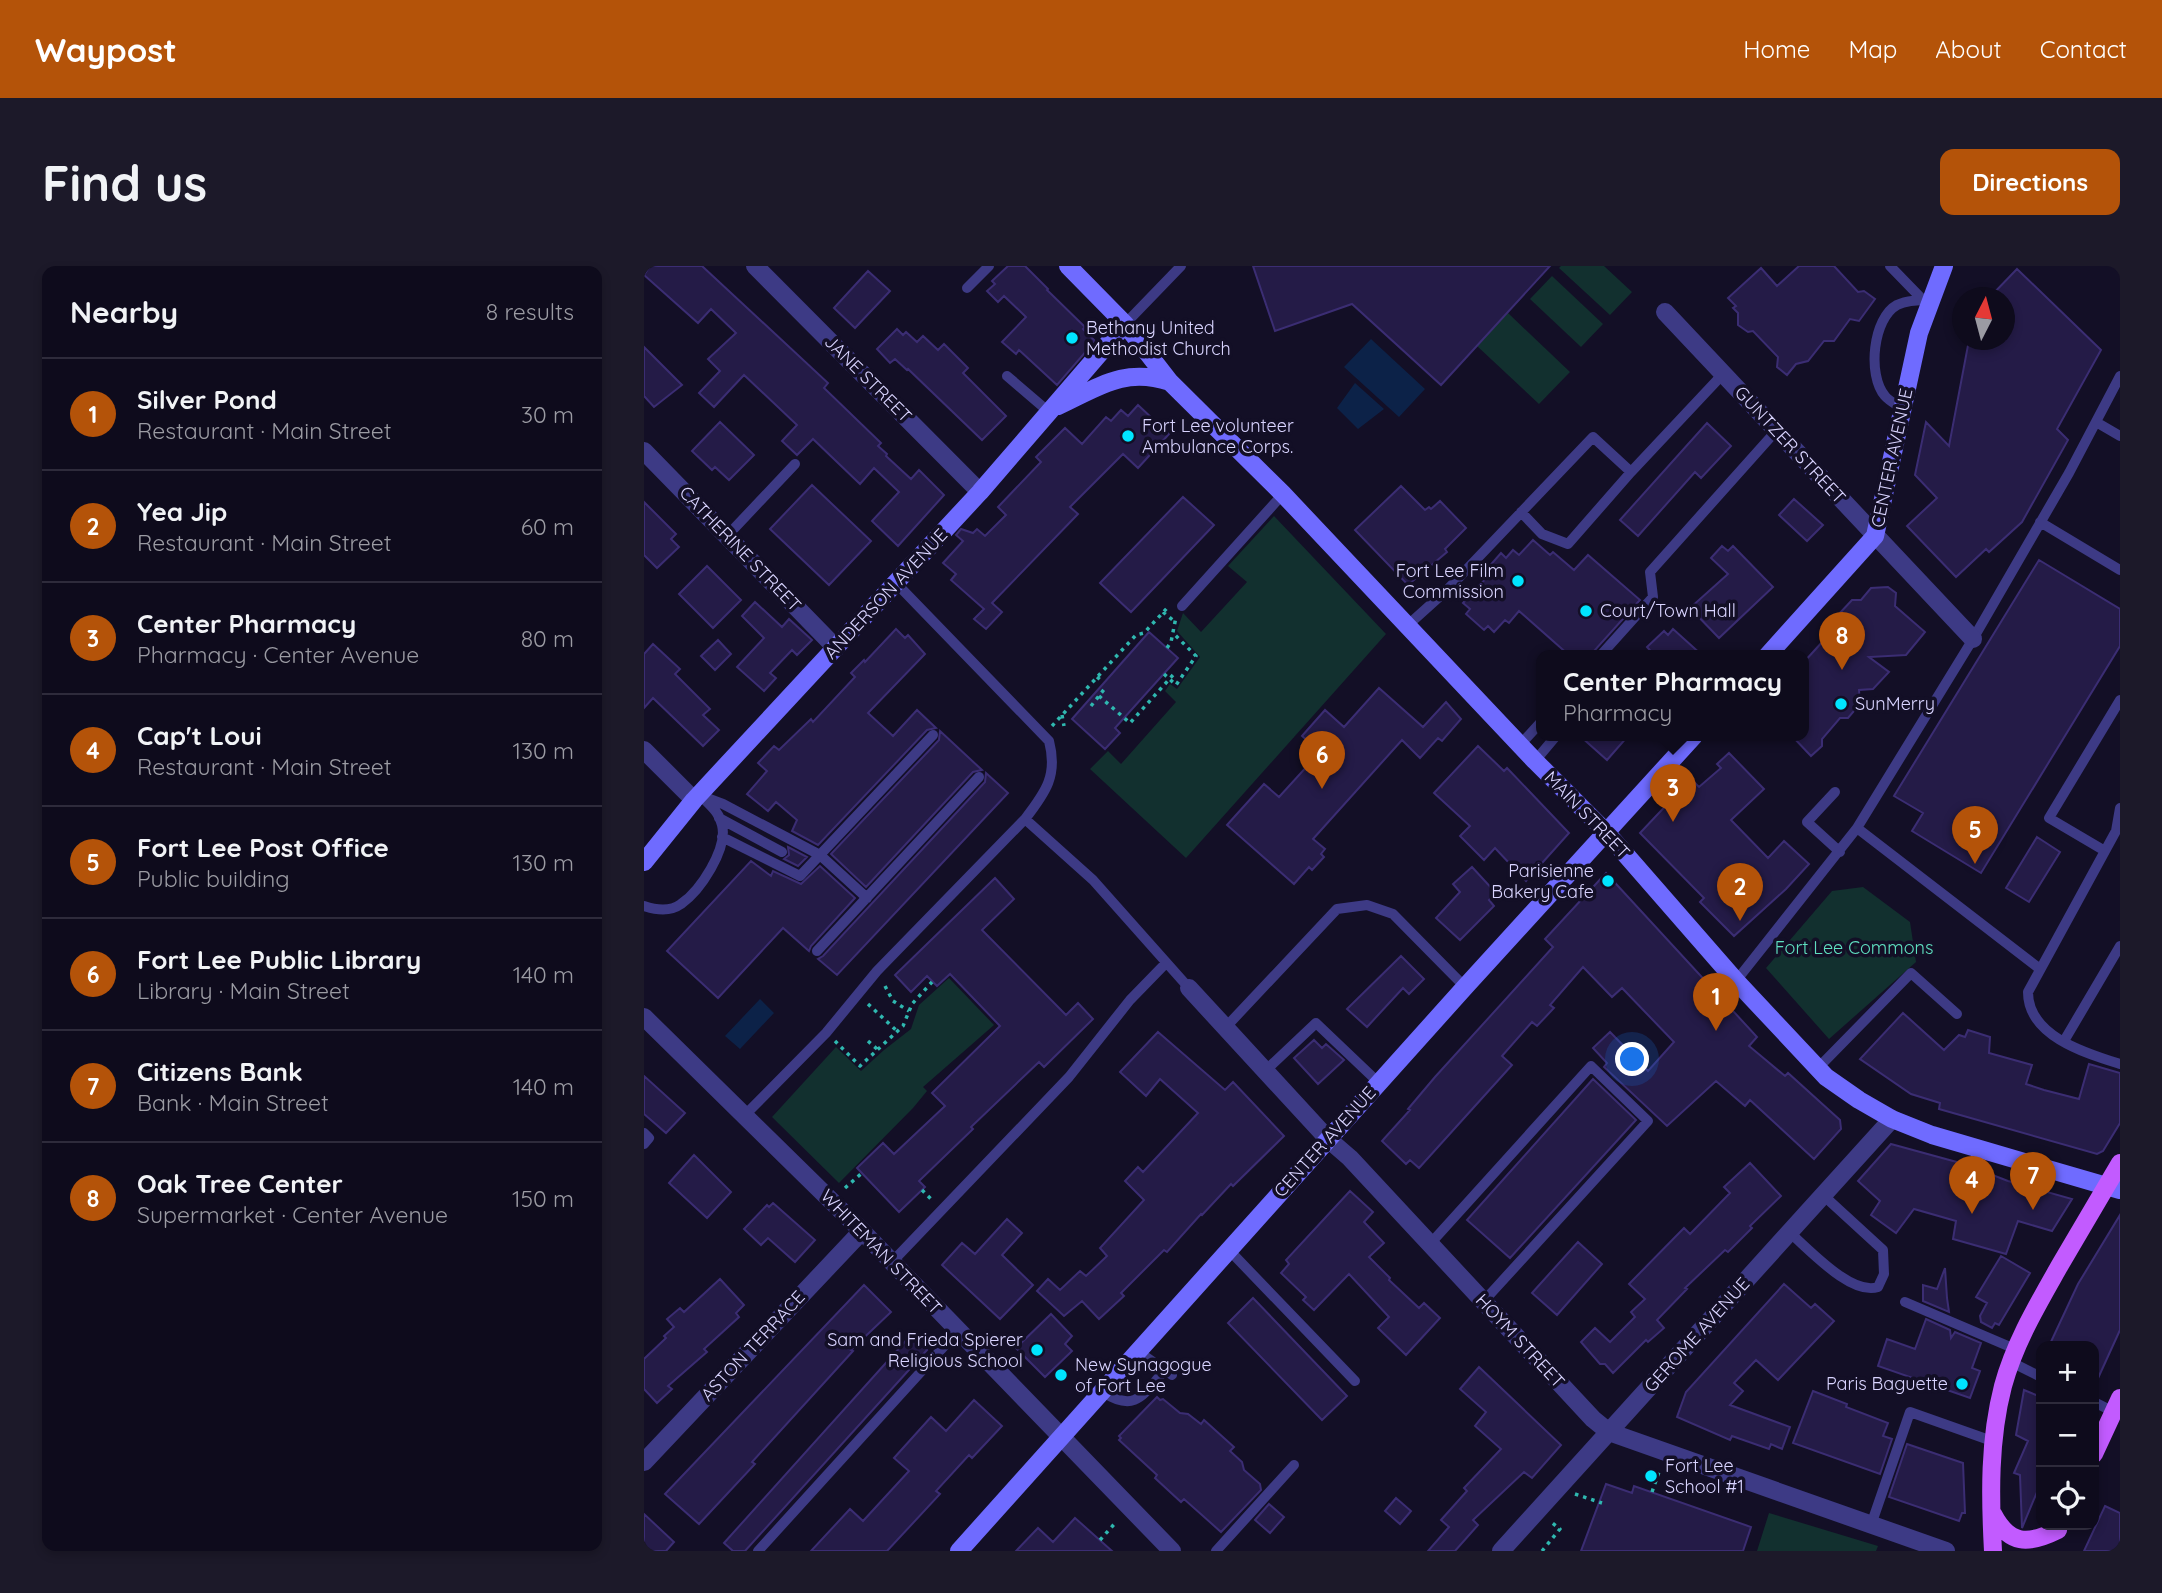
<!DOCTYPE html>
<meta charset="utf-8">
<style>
:root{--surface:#0e0b1c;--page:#1c1929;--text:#f1f3f6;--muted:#9b9ba3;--line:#2e2b3b;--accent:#b45309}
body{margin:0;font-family:Quicksand,sans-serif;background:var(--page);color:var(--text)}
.controls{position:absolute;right:21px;bottom:21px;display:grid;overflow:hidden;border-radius:14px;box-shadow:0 4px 10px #0003}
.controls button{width:63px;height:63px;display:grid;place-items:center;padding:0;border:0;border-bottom:2px solid var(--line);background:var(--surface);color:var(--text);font:35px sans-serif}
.compass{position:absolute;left:1308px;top:21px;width:63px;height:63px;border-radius:50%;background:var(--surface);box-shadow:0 4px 10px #0003;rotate:6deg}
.you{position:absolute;left:989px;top:794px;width:24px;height:24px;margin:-18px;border:5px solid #fff;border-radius:50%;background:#1a73e8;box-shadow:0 0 0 10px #1a73e833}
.badge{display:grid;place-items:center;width:46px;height:46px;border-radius:50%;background:var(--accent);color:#fff;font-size:23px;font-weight:700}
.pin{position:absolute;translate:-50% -58px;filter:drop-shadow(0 2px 4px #0008)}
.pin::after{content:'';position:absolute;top:37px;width:24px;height:21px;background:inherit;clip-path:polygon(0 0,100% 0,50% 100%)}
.popup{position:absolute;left:892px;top:384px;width:273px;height:91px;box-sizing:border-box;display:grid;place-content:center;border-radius:14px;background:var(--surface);filter:drop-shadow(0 2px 5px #0005);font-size:23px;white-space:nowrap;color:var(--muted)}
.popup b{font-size:26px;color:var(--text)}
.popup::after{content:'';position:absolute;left:50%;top:100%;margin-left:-14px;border:14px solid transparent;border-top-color:var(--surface)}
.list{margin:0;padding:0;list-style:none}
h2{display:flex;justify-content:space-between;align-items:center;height:91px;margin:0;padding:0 28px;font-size:30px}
h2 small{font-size:23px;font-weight:400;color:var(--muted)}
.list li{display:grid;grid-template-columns:46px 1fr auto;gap:21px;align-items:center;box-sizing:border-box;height:112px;padding:0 28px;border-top:2px solid var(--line)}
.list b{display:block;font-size:26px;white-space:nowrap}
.list p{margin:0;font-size:23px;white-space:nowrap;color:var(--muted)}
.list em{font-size:23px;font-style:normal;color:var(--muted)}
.icon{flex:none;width:38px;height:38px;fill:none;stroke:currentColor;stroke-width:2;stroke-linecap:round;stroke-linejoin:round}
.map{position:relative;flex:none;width:1476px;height:1285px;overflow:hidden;border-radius:14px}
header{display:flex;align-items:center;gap:42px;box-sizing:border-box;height:98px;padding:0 35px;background:var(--accent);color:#fff}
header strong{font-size:33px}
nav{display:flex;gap:38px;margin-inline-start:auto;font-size:24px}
.intro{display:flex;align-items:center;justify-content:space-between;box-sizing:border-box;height:168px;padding:0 42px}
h1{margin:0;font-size:49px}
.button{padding:18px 32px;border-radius:14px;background:var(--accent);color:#fff;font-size:24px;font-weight:700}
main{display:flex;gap:42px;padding:0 42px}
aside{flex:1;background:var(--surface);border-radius:14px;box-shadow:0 4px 10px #0003}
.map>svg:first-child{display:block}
.green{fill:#12302f}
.water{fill:#0c2248}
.building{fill:#241b47;stroke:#3b2d73;stroke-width:2}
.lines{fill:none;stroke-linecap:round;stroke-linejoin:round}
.path{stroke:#2fb8b0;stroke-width:3.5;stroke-dasharray:3.5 5;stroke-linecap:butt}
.service{stroke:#3d3a85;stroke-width:10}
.minor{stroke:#3d3a85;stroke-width:18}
.secondary{stroke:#6f6bff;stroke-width:18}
.primary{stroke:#c25bff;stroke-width:18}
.poi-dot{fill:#00e5ff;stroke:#130f26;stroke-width:2.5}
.labels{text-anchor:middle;stroke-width:7;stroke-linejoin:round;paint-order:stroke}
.poi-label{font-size:18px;fill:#d9d4ff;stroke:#130f26;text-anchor:start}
.street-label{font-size:18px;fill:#d9d4ff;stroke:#130f26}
.park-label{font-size:18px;fill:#5fe0c0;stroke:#130f26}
</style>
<header>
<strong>Waypost</strong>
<nav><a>Home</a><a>Map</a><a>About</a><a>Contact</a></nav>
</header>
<div class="intro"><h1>Find us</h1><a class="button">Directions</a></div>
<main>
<aside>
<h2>Nearby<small>8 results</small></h2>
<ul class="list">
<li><span class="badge">1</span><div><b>Silver Pond</b><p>Restaurant · Main Street</p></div><em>30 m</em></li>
<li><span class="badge">2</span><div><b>Yea Jip</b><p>Restaurant · Main Street</p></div><em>60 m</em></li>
<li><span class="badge">3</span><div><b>Center Pharmacy</b><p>Pharmacy · Center Avenue</p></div><em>80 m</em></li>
<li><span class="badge">4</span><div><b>Cap't Loui</b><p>Restaurant · Main Street</p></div><em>130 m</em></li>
<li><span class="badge">5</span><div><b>Fort Lee Post Office</b><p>Public building</p></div><em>130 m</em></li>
<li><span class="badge">6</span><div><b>Fort Lee Public Library</b><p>Library · Main Street</p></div><em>140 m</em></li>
<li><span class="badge">7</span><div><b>Citizens Bank</b><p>Bank · Main Street</p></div><em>140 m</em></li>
<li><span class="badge">8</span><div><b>Oak Tree Center</b><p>Supermarket · Center Avenue</p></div><em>150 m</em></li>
</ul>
</aside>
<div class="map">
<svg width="1476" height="1285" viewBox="0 0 1476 1285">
<rect width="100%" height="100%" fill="#130f26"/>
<!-- green -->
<path class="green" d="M917,0h43l28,26 -22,23 -51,-47z
M908,10l51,48 -22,23 -51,-48z
M864,47l62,59 -31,32 -62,-58z
M630,250l112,118 -200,224 -96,-89 18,-18 13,13 55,-62 -11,-11 5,-7 7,5 23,-32 -23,-26 6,-18 18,19 46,-50 -19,-16z
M1219,621l47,35 6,40 -87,77 -63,-71 66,-77z
M305,712l45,47 -71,62 4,4 -14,17 -74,75 -67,-66 64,-70 25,24 23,-21 27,-21 8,-24z
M1125,1247l109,33 -2,5h-119z"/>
<!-- water -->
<path class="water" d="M727,73l54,50 -26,28 -55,-50z
M711,117l29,26 -26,20 -21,-21z
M116,733l14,14 -34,36 -15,-13z"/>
<!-- building -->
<path class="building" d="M6,0h52l126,117 -4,5 57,55 -3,3 9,8 -1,2 25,23 8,-9 25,25 -46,51 -26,-25 27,-29 -25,-24 -14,16 -47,-45 -16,16 -15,-14 15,-16 -53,-50 -30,32 -15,-14 21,-22 -12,-12 28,-26 -25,-24 -13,14 -54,-48z
M364,0h17l23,23 -1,1 38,37 -2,2 12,12 -38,44 -38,-35 -3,4 -14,-12 24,-25 -22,-21 -6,6 -11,-11 8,-7 -3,-3z
M609,0h297l-109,119 -89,-81 -77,27z
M1155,0h35l24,26 6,-1 11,8 -16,22 -9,-2 -16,22h-10l-16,20 -12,3 -9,11 -10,-8 1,-10 -25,-26 -5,1 -10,-7v-12l-5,-5 3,-2 -8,-8 33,-30 16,18z
M1373,3l84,81 -44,79 11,11 -46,82 -33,30 -3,-3 -30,28 -49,-51 30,-28 -22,-23 11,-53 23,24 20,-106h36v-42h-16z
M224,5l22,20 -35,37 -21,-20z
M253,63l6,6 3,-3 11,10 6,-6 15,14 6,-6 24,24 -5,5 43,43 -24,24 -74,-71 -1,1 -12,-11 -5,4 -13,-14z
M0,81l38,38 -28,22 -10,-11z
M494,139l31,29 -31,34 -15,-14 -53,53 8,7 -86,89 10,9 -16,17 -12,-10 10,-10 -33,-29 5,-6 -13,-11 20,-22 -7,-6 5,-6 12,4 4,-4 8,7 21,-21 -8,-8 43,-45 -5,-5 29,-29 17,16 24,-27 5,4 10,-11 7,6z
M76,156l34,33 -25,25 -14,-13 -3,3 -20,-19z
M1063,157l24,23 -30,32 -6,-6 -57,64 -18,-16z
M168,219l59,56 -42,44 -59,-56z
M757,220l24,24 4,-3 2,2 9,-8 26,27 -21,21 2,3 -39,33 -53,-55z
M539,231l31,28 -83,87 -31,-29z
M1150,233l29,26 -16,16 -28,-26z
M0,236l32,32 -5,5 8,8 -22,21 -13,-13z
M889,274l17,15 3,-3 21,18 14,-15 52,45 -46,51 -2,5h-22l-51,-45 -10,12 -4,-3 -11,12 -6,-6 -4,4 -18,-16 4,-5 -7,-6 28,-30 -4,-4 14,-16 5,5 7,-8 6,5z
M1078,280l6,5 5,-5 40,41 -54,51 -29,-30 38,-34 -17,-16z
M1395,294l81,49v37l-139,227 -69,-42 11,-18 -29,-17z
M63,300l34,34 -28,28 -34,-34z
M1244,321l8,6 -1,13 30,26 -19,23 -37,2 20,15 -16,17 -14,1 1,14 -12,14h-8l-18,21v7l-11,10 -19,-20h12v-74l40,-44 -5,-4 13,-14h9l10,-12z
M111,336l27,25 7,-8 23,21 -15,15 -5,-5 -22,23 6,5 -12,13 -27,-24 27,-29 -22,-22z
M252,363l9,9 3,-3 17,19 -57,59 25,23 24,-26 19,18 -9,2 -109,115 -26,-14 5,-11 -21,-18 -8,9 -21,-17 20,-23 -9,-8 16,-17 5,4 32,-31 2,3 42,-45 -4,-4 13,-13 1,2z
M1029,363l30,27h-48l-8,-9 17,-16 4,4z
M505,366l29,26 -63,70 5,5 -15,16 -33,-30z
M74,374l13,14 -16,16 -14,-14z
M9,378l27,25 -5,5 35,35 -7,6 16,15 -16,16 -50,-48 -9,10v-54z
M735,422l44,39 23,-25 15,17 -19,22 -4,-3 -18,20 -18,-18 -89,99 12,10 -4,5 3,3 -12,13 -3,-3 -15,17 -67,-59 37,-41 15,13 41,-45 -18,-16 23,-26 19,17z
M296,465l42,39 -9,2 -107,115 -35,-33 108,-114z
M936,470h48l-21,24z
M834,480l26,25 3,-3 62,65 -43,48 -31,-33 -11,12 -24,-24 10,-10 -36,-33z
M1085,487l35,36 -33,31 37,38 16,-17 25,23 -23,25 -52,47 -34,-34 4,-4 -64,-65 51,-54 8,8 22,-19 -4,-4z
M342,507l22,20 -171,182 -19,-16 5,-3 162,-174z
M1393,571l23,15 -31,50 -23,-14z
M144,581l19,10 -9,9 -14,-7 5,-4z
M107,595l20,15 2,-5 28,13 19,-18 35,32 -44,48 -2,5 -26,-23 -65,70 -51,-47z
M828,601l24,26 -7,7 5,6 -34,34 -24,-22 24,-26 -7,-8z
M962,607l151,164 -8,9 36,30 3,-3 52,47 1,9 -27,30 -64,-59 -5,6 -29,-25 -49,45 -63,-59 3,-4 -14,-15 17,-16 38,39 26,-29 -52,-54 -10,9 -29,-30 -33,38 4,3 -17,18 -5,-4 -30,34 10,9 -93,103 -9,-8 -4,4 -24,-23 28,-31 -2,-1 27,-32 118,-130 -8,-8z
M351,612l19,21 -32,31 84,85 12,-12 15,16 -49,48 -5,-5 -68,65 2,2 -54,52 6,6 -26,25 -42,-44 26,-25 11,11 51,-48 -13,-13 68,-67 -50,-52 -13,12 -10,-10 -16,16 -16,-17z
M757,690l23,23 -15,15 -6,-6 -36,39 -20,-18z
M1259,747l41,37 15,-15 6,2 3,-7 22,7 -1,16 43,12 -6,19 18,6 35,9 10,-35 31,9v50l-17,28 -6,3 -158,-45 1,-6 -29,-9 -51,-35z
M514,766l67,58 8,-8 51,54 -51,50 -2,-2 -29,31 -1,-1 -34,38 -3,-2 -43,43 3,3 -25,23 -17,-18 -18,15 -27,-25 11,-12 12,11 20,-19 6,5 21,-20 -7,-8 44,-48 -19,-19 13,-14 5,5 55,-59 -38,-34 -14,17 -26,-24z
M670,774l8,8 4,-4 18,16 -26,24 -24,-26z
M0,810l41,37 -19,20 -22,-19z
M949,813l43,41 -126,138 -43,-38z
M1247,878l73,20 44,17 64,18 -20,32 -34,-10 -12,33 -53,-15 3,-18 -42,-12 -18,24 -25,-18 9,-14 -22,-20z
M50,889l37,37 -24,26 -38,-35z
M1106,897l31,33 -31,30 2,2 -24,24 -3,-2 -40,38 2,1 -30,31 7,8 -16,14 -2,-2 -33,33 -8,-9h-5l-19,-22 14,-14 15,14 25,-25 -4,-5 14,-13 -16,-15 55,-56 6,6 40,-41 -6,-6z
M706,925l23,21 -9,10 20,21 -15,14 21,21 -1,2 30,28 5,-5 16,15 -34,37 -28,-27 11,-11 -40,-43 -35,36 -11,-10 3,-3 -25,-24 8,-9 -3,-4z
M129,937l42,37 -20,22 -27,-24 -7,7 -17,-16 23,-24 2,2z
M1476,949v115l-26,57v-41h-45l29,-62z
M363,953l15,14 -20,22 31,30 -33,34 -58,-54 20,-22 13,11z
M934,976l24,22 -45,51 -25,-22z
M1357,990l29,17 -31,52 -4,-2 -3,5 -11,-6 -1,-6 7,-13 -11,-6z
M1301,1002l2,30 2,14 -26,-11v-16l14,4z
M76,1013l24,26 -8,8 3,4 -35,32 3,3 -39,34 4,3 -15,14 -13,-14v-30l22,-21 -2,-2 10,-9 -7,-8 13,-11 4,4z
M1140,1018l27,24 4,-4 19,17 -56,59 -22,-20 -22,23 9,8 -13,14 60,22 -8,22 -11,-5 -2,5 -37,-13 -2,4 -53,-23 9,-25z
M220,1019l27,27 -40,38 2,1 -101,111 3,2 -56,60 -34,-30z
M609,1032l94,98 -25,24 -94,-97z
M407,1048l21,22 -7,8 7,7 -27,26 -29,-29z
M1282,1053l24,11 1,8 4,-6 26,11 -9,25 8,3 -10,27 -92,-32 9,-27 28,10z
M267,1069l16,15 -182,201h-12l-9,-8z
M835,1101l82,78 -29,33 -8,-6 -51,48 5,5 -23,26h-27l21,-24 -8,-7 26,-29 -3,-3 37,-39 -26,-23 11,-14 -26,-23z
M1380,1124l17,7v97l-4,-2 -15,36 -2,-53 -6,-2 14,-32 -12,-6z
M1169,1125l34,13 -1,3 42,16 -5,13 9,3 -12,35 -87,-31z
M513,1131l3,3 3,-1 17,14 8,1 13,10 3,-4 30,27 -4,4 12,11 2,8 16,14 1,6 -40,42 -37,-33 -3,3 -26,-24 2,-3 -38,-35 2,-2 -2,-2z
M330,1134l28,26 -30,32 -3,-3 -33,36 4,3 -53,57h-76l39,-42 13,12 46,-50 -15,-13 37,-41 15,14z
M1263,1178l56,19 2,50h-3l-3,8 -70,-24z
M962,1218l26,9 2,-7 117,41 -8,24h-162z
M752,1232l15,13 -11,13 -15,-13z
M625,1238l15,13 -14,16 -15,-13z
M1461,1240l15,7v38h-36z
M0,1248l30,28 -8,9h-22z
M431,1252l37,33h-96l22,-23 15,14z"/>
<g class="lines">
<!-- path -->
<path class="path" d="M519,346l12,10
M523,382l4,-6 5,-25
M520,408l12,11 20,-29 -23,-23
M453,411l6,5
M455,430l31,27 43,-48
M447,440l15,-19
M418,449l2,11
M408,460l84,-91 8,-2 24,-26
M241,720l8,15 16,10
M224,738l30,28
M191,775l25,25 43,-40 9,-22 20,-22
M224,775l9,8
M201,922l17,-15
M278,924l11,11
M1008,1226l8,-23
M931,1228l27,9
M456,1274l17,-19
M898,1285l18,-22 -9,-7"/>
<!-- service -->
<path class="service" d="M1246,0l33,34
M323,22l22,-22
M481,58l56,-58
M363,110l42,36
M1259,143c-6,-4 -14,-8 -18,-13 -18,-21 -12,-78 12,-91 10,-5 23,-5 33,-5
M1452,156l24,14
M877,246l21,22 26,10 63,-72 92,-98
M1396,256l80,48
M83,270l68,-72
M538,340l101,-112
M764,359l40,-36 145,-152 38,35
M956,390l53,-59 -3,-25 126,-141
M876,479l22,-24
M891,495l21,-25
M1191,526l-28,30 33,30
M55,529l24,9 97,51 47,43
M1476,542l-4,23 -88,161c0,44 57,61 92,72
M75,552l63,34
M381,553l68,61 96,108
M1213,562l183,141
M78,571l78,39 133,-141
M1461,585l-56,-33 71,-118
M0,640c12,4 26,6 37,-2 19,-13 47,-55 41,-79 -2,-11 -10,-18 -18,-26
M173,685l162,-174
M1092,715l121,-153 116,-189 96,-166 51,-97
M581,762l112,-119 30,-4 26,9 72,73
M1420,775l56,-95
M1174,802l93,-95 46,41
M621,805l51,-48 63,60
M101,849l81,-82 51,-62 148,-152c21,-27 33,-44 24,-78l-153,-158
M0,867l5,5 -5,6
M1145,966c20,17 62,64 89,55l6,-13 -1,-24 -60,-55
M786,978l161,-178 57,55 -165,181
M585,984l126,131
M248,996l177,-185 61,-77 36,-37
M1261,1036l110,47
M495,1086l33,23
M1367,1096l30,15
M459,1126c32,21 40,3 61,-21
M1450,1136l20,10
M1227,1259l39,-113 82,29
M114,1285l200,-220
M572,1285l78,-86"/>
<!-- minor -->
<path class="minor" d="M111,0l225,226
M1021,46l308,327
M0,185l192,197
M0,484l50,50
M545,722l139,151 22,19 243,261 16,13 337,119
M0,751l218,214 310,320
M0,1196l218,-231
M857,1285l391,-432"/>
<!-- secondary -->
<path class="secondary" d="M424,0l57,58 45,58 113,112 252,267 71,71 130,149 90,96 33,23 33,19 40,16 188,55
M414,140c41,-19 66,-39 112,-24
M1123,390l108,-120 44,-203 25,-67
M0,596l50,-62 286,-308 145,-168
M315,1285l506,-564 229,-251"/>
<!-- primary -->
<path class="primary" d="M1450,1188l26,-56
M1349,1248c16,31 35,31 65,16
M1349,1285c-3,-55 -4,-111 10,-165 12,-44 35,-82 57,-121 20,-34 40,-68 60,-102"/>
</g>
<!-- markers -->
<g class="poi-dot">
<circle cx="428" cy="72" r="7"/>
<circle cx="484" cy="170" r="7"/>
<circle cx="874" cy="315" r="7"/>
<circle cx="942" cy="345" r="7"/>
<circle cx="1197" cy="438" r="7"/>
<circle cx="964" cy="615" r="7"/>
<circle cx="393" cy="1084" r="7"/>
<circle cx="417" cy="1109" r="7"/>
<circle cx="1318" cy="1118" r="7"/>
<circle cx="1007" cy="1210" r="7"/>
</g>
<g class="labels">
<!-- poi labels -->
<g class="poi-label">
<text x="442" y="68">Bethany United<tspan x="442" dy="21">Methodist Church</tspan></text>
<text x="498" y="166">Fort Lee volunteer<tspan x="498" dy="21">Ambulance Corps.</tspan></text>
<text x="860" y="311" text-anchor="end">Fort Lee Film<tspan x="860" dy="21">Commission</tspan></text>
<text x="956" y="351">Court/Town Hall</text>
<text x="1211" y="444">SunMerry</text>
<text x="950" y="611" text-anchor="end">Parisienne<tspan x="950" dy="21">Bakery Cafe</tspan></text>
<text x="379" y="1080" text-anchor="end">Sam and Frieda Spierer<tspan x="379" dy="21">Religious School</tspan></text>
<text x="431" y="1105">New Synagogue<tspan x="431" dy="21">of Fort Lee</tspan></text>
<text x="1304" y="1124" text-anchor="end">Paris Baguette</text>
<text x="1021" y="1206">Fort Lee<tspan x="1021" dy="21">School #1</tspan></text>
</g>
<!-- street labels -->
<g class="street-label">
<text transform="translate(224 113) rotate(45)" y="6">JANE STREET</text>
<text transform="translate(1146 179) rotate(47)" y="6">GUNTZER STREET</text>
<text transform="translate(1248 192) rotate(-78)" y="6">CENTER AVENUE</text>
<text transform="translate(96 283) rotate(46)" y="6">CATHERINE STREET</text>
<text transform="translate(242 328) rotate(-47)" y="6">ANDERSON AVENUE</text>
<text transform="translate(943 549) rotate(46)" y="6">MAIN STREET</text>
<text transform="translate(681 876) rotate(-48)" y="6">CENTER AVENUE</text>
<text transform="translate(237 986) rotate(46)" y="6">WHITEMAN STREET</text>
<text transform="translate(1053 1069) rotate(-48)" y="6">GEROME AVENUE</text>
<text transform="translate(876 1075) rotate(47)" y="6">HOYM STREET</text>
<text transform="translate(109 1080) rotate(-47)" y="6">ASTON TERRACE</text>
</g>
<!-- park labels -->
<g class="park-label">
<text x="1210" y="688">Fort Lee Commons</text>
</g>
</g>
</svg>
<div class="controls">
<button>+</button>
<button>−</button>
<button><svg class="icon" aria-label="locate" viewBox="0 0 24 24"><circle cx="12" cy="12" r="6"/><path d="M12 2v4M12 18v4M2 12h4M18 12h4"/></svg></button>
</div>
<svg class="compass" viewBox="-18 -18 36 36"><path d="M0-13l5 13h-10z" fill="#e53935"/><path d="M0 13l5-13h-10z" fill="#9b9ba3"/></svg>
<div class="you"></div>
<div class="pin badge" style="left:1072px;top:765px">1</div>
<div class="pin badge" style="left:1096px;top:655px">2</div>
<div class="pin badge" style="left:1029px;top:556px">3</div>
<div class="popup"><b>Center Pharmacy</b>Pharmacy</div>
<div class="pin badge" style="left:1328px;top:948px">4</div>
<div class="pin badge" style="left:1331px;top:598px">5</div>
<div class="pin badge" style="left:678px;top:523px">6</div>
<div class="pin badge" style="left:1389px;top:944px">7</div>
<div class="pin badge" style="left:1198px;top:404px">8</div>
</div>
</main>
